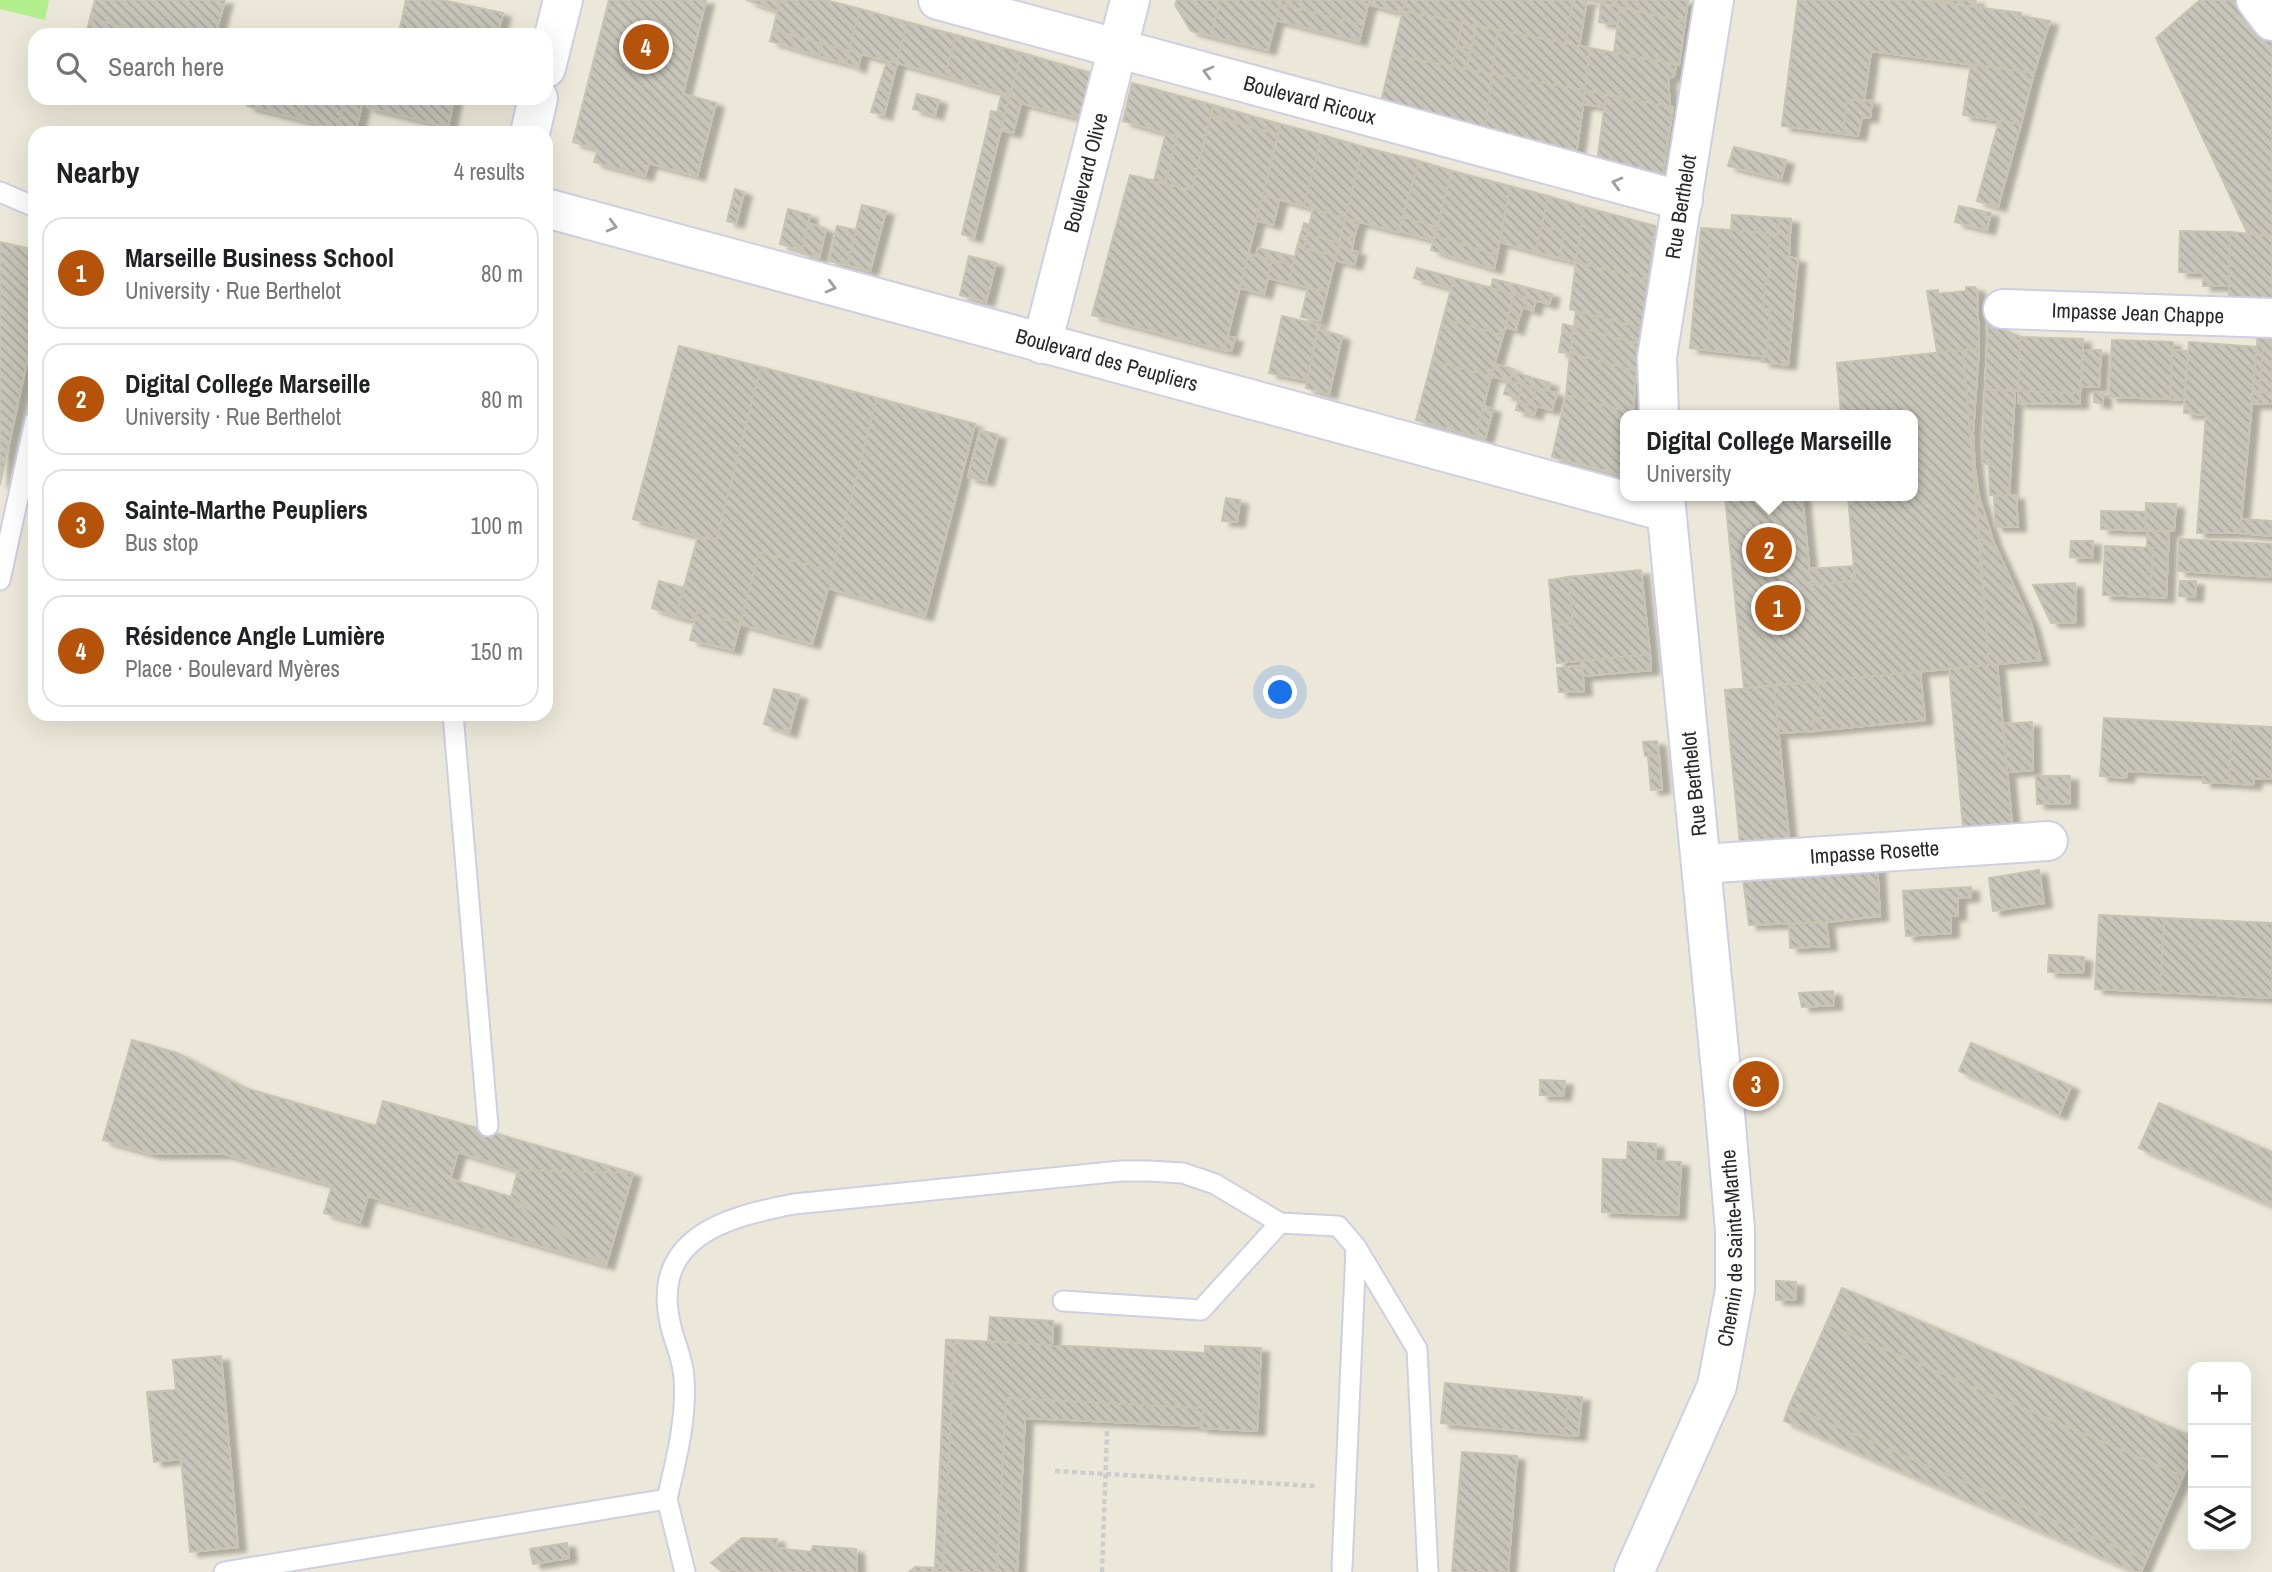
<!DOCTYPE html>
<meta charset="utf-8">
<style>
:root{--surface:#fff;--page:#f2f2f2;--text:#202124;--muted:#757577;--line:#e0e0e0;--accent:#b45309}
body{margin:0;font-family:"Archivo Narrow",sans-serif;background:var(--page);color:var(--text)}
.controls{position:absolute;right:21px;bottom:21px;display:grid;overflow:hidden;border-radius:14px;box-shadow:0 7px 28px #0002}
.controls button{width:63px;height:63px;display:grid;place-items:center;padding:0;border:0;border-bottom:2px solid var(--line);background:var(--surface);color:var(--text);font:35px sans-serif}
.you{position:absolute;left:1281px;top:693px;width:24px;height:24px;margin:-18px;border:5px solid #fff;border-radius:50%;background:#1a73e8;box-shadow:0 0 0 10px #1a73e833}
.badge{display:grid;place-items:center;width:46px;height:46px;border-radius:50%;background:var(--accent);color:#fff;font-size:23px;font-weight:700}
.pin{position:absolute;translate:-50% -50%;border:4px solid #fff;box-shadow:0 2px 7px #0006}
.popup{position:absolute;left:1620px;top:410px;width:298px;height:91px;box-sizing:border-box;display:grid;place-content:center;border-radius:14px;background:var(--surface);filter:drop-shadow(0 2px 5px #0005);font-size:23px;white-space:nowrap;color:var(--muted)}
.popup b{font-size:26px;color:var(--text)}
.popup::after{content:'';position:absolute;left:50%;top:100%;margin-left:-14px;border:14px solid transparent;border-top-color:var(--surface)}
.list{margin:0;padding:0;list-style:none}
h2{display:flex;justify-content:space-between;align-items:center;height:91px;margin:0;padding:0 28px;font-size:30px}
h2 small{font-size:23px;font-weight:400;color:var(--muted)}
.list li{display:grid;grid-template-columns:46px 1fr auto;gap:21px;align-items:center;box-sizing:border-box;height:112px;margin:0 14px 14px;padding:0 14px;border:2px solid var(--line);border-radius:21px}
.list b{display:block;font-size:26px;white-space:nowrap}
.list p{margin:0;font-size:23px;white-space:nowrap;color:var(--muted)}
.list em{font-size:23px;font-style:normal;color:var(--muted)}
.icon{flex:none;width:38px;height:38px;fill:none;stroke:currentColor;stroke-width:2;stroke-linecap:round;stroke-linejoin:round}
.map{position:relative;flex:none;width:2272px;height:1572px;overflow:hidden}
.search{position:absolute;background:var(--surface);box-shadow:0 7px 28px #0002;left:28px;top:28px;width:525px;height:77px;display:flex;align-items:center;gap:18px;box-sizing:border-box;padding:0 24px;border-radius:21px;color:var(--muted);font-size:26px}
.panel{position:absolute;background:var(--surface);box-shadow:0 7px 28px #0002;left:28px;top:126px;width:525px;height:595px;border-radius:21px}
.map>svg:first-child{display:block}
.pitch{fill:#b1ef8d}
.building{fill:url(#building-back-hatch);stroke:#c7c4b3;stroke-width:2;filter:url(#shadow)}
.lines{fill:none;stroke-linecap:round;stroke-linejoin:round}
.lane-casing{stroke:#cfcee3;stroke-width:23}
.street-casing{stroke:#cfcee3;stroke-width:42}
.path{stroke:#ccc;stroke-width:4.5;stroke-dasharray:5 3.5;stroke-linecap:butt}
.lane{stroke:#fff;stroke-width:19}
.street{stroke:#fff;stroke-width:38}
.oneway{stroke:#9f9f9f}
.labels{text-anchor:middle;stroke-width:5;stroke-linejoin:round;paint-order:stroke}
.street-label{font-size:21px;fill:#292929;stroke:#fff}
</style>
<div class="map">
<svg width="2272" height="1572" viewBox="0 0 2272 1572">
<defs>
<pattern id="building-back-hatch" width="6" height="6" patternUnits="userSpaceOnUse" patternTransform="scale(1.75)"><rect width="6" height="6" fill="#c7c4b9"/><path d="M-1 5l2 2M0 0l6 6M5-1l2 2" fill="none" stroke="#aba89f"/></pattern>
<filter id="shadow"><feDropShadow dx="8" dy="4.5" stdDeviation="2" flood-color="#0004"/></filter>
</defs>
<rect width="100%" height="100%" fill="#ece8d9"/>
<!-- pitch -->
<path class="pitch" d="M0,0h49l-4,20 -45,-11z"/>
<!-- building -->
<path class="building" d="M95,0h130l-10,35h-63l-62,-17z
M406,0h36l61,13 -6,22 -30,-7 -2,7h-38l-27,-7z
M609,0h97l-23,94 33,9 -19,73 -48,-13 -4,13 -51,-14 4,-13 -25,-7z
M746,0h34l-2,11z
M780,0h45l35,9 -11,42 -76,-21z
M1177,0h43l-9,36 -20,-5 -16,-26z
M1220,0h61l-13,50 -57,-14z
M1281,0h88l-6,25 -83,-21z
M1369,0h34l2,1 -3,12 -34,-9z
M1573,0h14l-8,46 -14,-3z
M1573,0l-8,43 -162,-32 2,-11z
M1587,0h101l-3,22z
M1798,0h122l101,13v3l29,5 -16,52 -163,-22 -7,50 -17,-2 -4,35 -61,-8z
M1931,0h45l-1,7z
M2200,0h39l33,41v195l-24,-2 -92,-196z
M1601,3l19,4 -3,17 -18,-2z
M1280,4l83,21 -4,16 -83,-21z
M1620,7l65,15 -6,43 -65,-13z
M860,9l47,13 -10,41 -48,-12z
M1403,11l59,12 -10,43 -60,-11z
M90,18l62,17h-66z
M907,22l49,13 -11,41 -48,-13z
M1462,23l14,3 -4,23 -15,-4z
M1476,26l22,4 -6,44 -25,-5z
M773,30l49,14 -3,12 -49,-15z
M1498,30l92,18 -5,42 -93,-16z
M956,35l66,18 -12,42 -65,-19z
M822,44l27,7 -3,12 -27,-7z
M1457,45l13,4 -4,19 -14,-2z
M1590,48l86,17 -2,11 -6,2 2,29 -85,-17z
M849,51l12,3 -3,14 -12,-5z
M1022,53l73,21 -12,45 -62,-16 -11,-8z
M1392,55l100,19 -7,56 -104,-28z
M887,61l10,2 -13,52 -13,-3z
M1971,64l63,9 -13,51 -58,-9z
M1492,74l93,16 -9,66 -91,-26z
M1132,83l81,22 -21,85 -27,-6 12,-48 -54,-15z
M1585,90l21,5 -1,12 -22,-3z
M1002,92l8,3 -5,19 -8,-1z
M917,94l22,6 -4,15 -22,-6z
M1010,95l11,8 -8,30 -12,-3z
M1606,95l67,12 -11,73 -65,-18z
M249,98h21l-3,13 -20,-5z
M270,98h36l-6,21 -33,-8z
M306,98l38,3 -7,28 -37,-10z
M345,98l18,3 -8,32 -18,-4z
M369,98h85l-6,29 -81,-20z
M1847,99l25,2 -2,17 -8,-1 -4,19 -15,-2z
M1213,105l67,19 -1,8 -3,2 -64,-17z
M991,111l14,3 -4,16 -13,-4z
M1211,114l65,20 3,-2 -55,218 -132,-35 38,-140 62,15z
M1999,121l22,3 -23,83 -21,-6z
M1280,124l42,11 -18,71 -41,-11z
M988,126l13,4 -27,108 -12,-4z
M1166,133l11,3 -12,48 -11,-3z
M1322,135l41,12 -18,71 -41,-12z
M1363,147l56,14 -21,71 -53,-14z
M1734,147l52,13 -5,19 -53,-13z
M1419,161l33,10 -15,56 -34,-10z
M1452,171l58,15 -13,69 -62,-19z
M1510,186l38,10 -12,56 -36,-10z
M735,189l9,3 -8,31 -9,-2z
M1263,195l16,5 -6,25 -17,-5z
M1548,196l36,11 -8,55 -17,-4 5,-26 -22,-6z
M862,205l24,6 -16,60 -23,-6z
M1959,206l32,7 -4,17 -32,-8z
M1584,207l71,19 -7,54 -72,-18z
M788,209l22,6 -8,35 -22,-6z
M1313,209l32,9 -6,25 -32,-9z
M1732,215l47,3 -1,16 -47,-4z
M1403,217l34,10 -4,13 -35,-9z
M1345,218l14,3 -5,17 -13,-2z
M1779,218l12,1 -1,16 -12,-1z
M808,223l18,6 -7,29 -18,-5z
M1304,223l5,2 -5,23 -7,-1z
M837,226l19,4 -9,35 -18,-4z
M1542,226l22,6 -5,26 -23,-6z
M1701,228l69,5 -2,23 3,21h-5l-3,32h7l-3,48 -77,-9z
M2180,231l50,1 -1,54h-26v-13l-24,-1z
M2230,232l42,4v66l-43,-2z
M1770,233l20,2 -1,22 9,2 -10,106 -26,-3 2,-6 3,1 3,-48h-7l3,-32h5l-3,-21z
M1307,234l32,9 -3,13 -32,-8z
M1341,236l13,2 -2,12 -14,-3z
M1435,236l62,19 -3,14 -63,-19z
M0,242l35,8v75l-35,160z
M1297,247l39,9 -9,36 -38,-9z
M1338,247l20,5 -4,13 -19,-5z
M1258,248l37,9 -2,8 -37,-9z
M1248,254l24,6 -8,34 -24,-6z
M969,256l27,7 -10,39 -26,-7z
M1272,260l21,5 -4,18 -21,-5z
M1576,262l72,18 -7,48 -71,-19z
M1417,268l37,10 -3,10 -37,-10z
M1454,278l60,16 -11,41 -60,-16z
M1493,279l59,15 -3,10 -58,-16z
M1966,287h9l2,3 2,59 -42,3 -10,-61 11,-1v4l28,-3z
M1308,288l19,4 -7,29 -19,-4z
M1514,294l22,6 -3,11 -10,-4 -5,14 -10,-2z
M1576,311l65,17 -2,16 -65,-18z
M1282,316l37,9 -12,55 -38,-7z
M1443,319l60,16 -12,41 -59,-15z
M1508,319l10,2 -2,9 -10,-3z
M1988,323l32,14 -2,54 -33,-1z
M1563,324l11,3 -1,7 -11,-1z
M1574,326l65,18 -3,27 -66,-18z
M1317,329l25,7 -13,58 -23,-6z
M2258,332l14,1v60l-13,-1 4,-46 -6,-2z
M1562,333l11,1 -3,19 -11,-1z
M1227,336l8,2 -4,13 -7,-1z
M2020,337l63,2 -3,54 -62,-2z
M2112,340l61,2 -3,57 -61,-2z
M2189,342l68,5 -17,186h-43l9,-118 -22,-2z
M2257,344l6,2 -5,58 -7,-1z
M679,346l82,21 -45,174 -83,-22z
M1979,349l-6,84 2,36 4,28 15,46 -14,1 -17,-194z
M1963,350l26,315 -245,23 -19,-192h77l9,89 44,-4 -7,-85h64v-81h-71l-4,-52z
M2083,350h18l-2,37h-18z
M2172,350l16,1 -4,49 -14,-1z
M1570,353l66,18 -3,42 -67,-18z
M1432,361l59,15 -15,60 -60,-16z
M1495,364l18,5 -3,12 -19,-5z
M761,367l116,31 -45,173 -73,-19 -19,72 -43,-12 -2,8 -19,-4 22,-80 18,5z
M1512,371l14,5 -2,9 -14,-4z
M1526,376l24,7 -2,8 -24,-6z
M1508,381l14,3 -3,14 -15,-4z
M1522,384l14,4 -4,17 -14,-3z
M1536,388l21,5 -5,17 -20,-5z
M1985,390h30l-6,106 -19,-1 -1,-30 -7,-3z
M2018,391l62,2v11l-62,-1z
M2094,392h9v12l-9,-2z
M2259,392l13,1v11h-14z
M1566,395l67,18v2h-7v61l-74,-19z
M877,398l98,26 -50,192 -97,-28 -16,56 -72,-20 19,-72 73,19z
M1518,402l19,4 -3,9 -18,-5z
M1484,406l9,3 -8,30 -9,-3z
M980,430l18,5 -12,46 -18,-4z
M2016,495l2,32h-23l-1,-31z
M1226,498l14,2 -3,22 -15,-1z
M2146,503l30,1 -2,27h-29z
M2101,511l45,1 -1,19 -44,-2z
M2241,519l31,2v15l-32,-3z
M2147,531h22l-3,67 -16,-1 3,-49h-6z
M2179,539l93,5v33l-94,-6z
M2071,541h22l-1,17 -22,-1z
M1994,543l37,80 10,37 -52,5 -9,-121z
M2105,546l48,2 -3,49 -47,-2z
M1854,566l1,15 -44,4 -2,-16z
M1641,570l9,84 -93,9 -4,-38 20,-2 -5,-46z
M1568,577l5,46 -20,2 -4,-45z
M659,581l25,7 -8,28 -24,-8z
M2180,581h16l-1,16 -16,-1z
M2075,583l1,39 -25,1 -18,-38z
M697,612l43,12 -7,26 -43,-10z
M1650,654l1,16 -68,6 -2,-15z
M1997,664l16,170 -49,4 -15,-169z
M1582,666l2,25 -25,1 -2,-24z
M1920,672l5,48 -111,11 -1,-13h9l-4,-37z
M1818,681l4,37h-9l1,13 -35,2 -5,-47z
M1774,686l16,164 -49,4 -16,-164z
M774,689l25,6 -10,38 -25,-9z
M2104,718l128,7 -3,58h-26v-8l-76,-4 -1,7 -26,-2z
M2032,722l1,48 -26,2 -4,-48z
M2232,725l40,2v52l-18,-1 -1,7 -24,-2z
M1657,741l2,14 -14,1 -2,-14z
M1659,755l3,34 -11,1 -3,-34z
M2036,776h11l3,28h-13z
M2047,776h23v28h-20z
M1877,862l3,54 -54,6 -77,3 -7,-54z
M2039,870l5,33 -51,8 -4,-33z
M1971,887v10l-13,1v18h-7v17l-45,3 -3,-45z
M2099,915l65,3 -4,74 -65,-3z
M2164,918l108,5v75l-112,-6z
M1826,922l3,24 -39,2 -1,-24z
M2049,955l35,2 -1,16 -35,-1z
M1833,991l1,14 -32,2 -3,-14z
M132,1040l45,13 68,35 131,38 7,-25 250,72 -115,-3 -60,-18 -8,27 61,18 95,68 -238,-69 -8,27 -36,-10 8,-28 -107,-31h-73l-49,-14z
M1971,1043l100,43 -12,29 -100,-44z
M1540,1080l25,1 -2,15 -23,-1z
M2159,1103l113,49v54l-133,-58z
M1628,1142l28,2 -1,17 26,1 -3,53 -76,-3 1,-53 24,1z
M518,1170l115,3 -27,92 -95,-68z
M1776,1281l20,1 -1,18h-19z
M1842,1288l351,149v17l-10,22 -357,-152z
M990,1317l63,4 -1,24 -64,-4z
M1826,1324l357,152 -37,84 -357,-154z
M946,1340h9l-12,228h-8z
M955,1340l250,13v-7l56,2 -4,83 -56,-3 2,-20 -197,-10 -9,174h-54z
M221,1356l17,191 -48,5 -9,-93 -27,3 -7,-70 29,-2 -3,-30z
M1445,1383l124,13 -5,39 -123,-12z
M1569,1396l13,1 -4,39 -14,-1z
M1006,1398l197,10 -2,18 -176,-8 -8,154h-20z
M1789,1406l357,154 -5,12h-5l-352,-151z
M1462,1452l55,4 -9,116h-56z
M742,1538l35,1 -1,9 35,4 2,-6 43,3 1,23h-120l-3,-3 -11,3 -12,-9z
M567,1543l2,15 -36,6 -3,-15z
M915,1567l28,1v4h-34z"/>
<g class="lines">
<defs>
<path id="lane" d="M0,192l35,15
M0,580l35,-159
M453,714l35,412
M1063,1301l138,9 79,-87 58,3 18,21 61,102 11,223
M667,1499c9,-39 20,-80 17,-121 -1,-19 -9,-34 -13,-51 -22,-90 55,-110 123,-123l327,-33h28l34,2 32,11 65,39
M1342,1568l14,-320
M224,1572l443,-73 18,73"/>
<g id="street">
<path id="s1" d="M938,0l745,201"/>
<path d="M2256,0l16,21"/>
<path d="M546,68l17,-68"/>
<path d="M530,133l8,-35"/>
<path id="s2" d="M546,208l1120,304"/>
<path id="s3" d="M2003,309l269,9"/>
<path id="s4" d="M1042,344l88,-344"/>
<path id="s5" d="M1659,415l-2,-58 57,-357"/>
<path id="s6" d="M1702,864l346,-23"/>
<path id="s7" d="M1634,1572l83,-186 18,-96v-60l-11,-128 -59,-606"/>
</g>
</defs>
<!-- lane casing -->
<use href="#lane" class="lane-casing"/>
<!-- street casing -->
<use href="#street" class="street-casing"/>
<!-- path -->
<path class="path" d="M1055,1471l261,15
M1102,1572l5,-141"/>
<!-- lane -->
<use href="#lane" class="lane"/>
<!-- street -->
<use href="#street" class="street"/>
</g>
<!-- one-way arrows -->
<defs><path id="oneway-chevron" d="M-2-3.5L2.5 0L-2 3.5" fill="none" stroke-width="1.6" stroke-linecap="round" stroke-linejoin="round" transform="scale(1.75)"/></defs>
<g class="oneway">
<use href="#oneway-chevron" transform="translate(1208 72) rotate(-165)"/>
<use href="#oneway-chevron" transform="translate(1617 183) rotate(-165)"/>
<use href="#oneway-chevron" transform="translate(612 226) rotate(15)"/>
<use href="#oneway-chevron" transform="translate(831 287) rotate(15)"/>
</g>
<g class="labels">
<!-- street labels -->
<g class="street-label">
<text dy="7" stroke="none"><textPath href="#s1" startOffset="385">Boulevard Ricoux</textPath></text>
<text dy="7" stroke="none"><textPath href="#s4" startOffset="177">Boulevard Olive</textPath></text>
<text dy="7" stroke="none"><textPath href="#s5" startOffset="210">Rue Berthelot</textPath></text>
<text dy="7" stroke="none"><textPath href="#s3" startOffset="135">Impasse Jean Chappe</textPath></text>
<text dy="7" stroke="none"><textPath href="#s2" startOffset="581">Boulevard des Peupliers</textPath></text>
<text transform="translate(1694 784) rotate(-96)" y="7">Rue Berthelot</text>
<text dy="7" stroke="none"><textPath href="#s6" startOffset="173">Impasse Rosette</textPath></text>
<text dy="7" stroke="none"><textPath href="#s7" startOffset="343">Chemin de Sainte-Marthe</textPath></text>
</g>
</g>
</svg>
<div class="controls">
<button>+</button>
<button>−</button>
<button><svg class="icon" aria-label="layers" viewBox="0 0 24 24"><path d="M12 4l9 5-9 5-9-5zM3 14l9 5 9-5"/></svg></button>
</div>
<div class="you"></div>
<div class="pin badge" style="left:1778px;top:608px">1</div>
<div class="pin badge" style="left:1769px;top:550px">2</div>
<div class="popup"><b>Digital College Marseille</b>University</div>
<div class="pin badge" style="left:1756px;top:1084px">3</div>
<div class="pin badge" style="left:646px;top:47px">4</div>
<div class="search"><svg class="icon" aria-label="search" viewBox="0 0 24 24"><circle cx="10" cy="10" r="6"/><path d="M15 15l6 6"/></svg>Search here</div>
<section class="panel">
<h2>Nearby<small>4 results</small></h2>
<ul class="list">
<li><span class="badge">1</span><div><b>Marseille Business School</b><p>University · Rue Berthelot</p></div><em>80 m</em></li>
<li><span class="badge">2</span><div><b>Digital College Marseille</b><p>University · Rue Berthelot</p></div><em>80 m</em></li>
<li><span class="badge">3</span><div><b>Sainte-Marthe Peupliers</b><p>Bus stop</p></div><em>100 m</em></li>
<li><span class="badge">4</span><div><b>Résidence Angle Lumière</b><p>Place · Boulevard Myères</p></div><em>150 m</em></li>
</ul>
</section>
</div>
